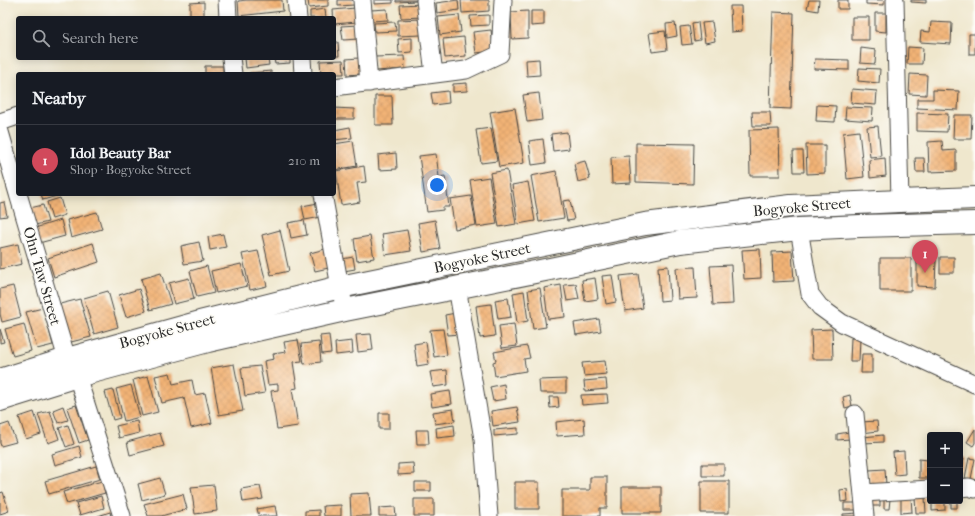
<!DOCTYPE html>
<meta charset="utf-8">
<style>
:root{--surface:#171b24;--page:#242831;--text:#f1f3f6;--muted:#9ea1a6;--line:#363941;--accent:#d1495b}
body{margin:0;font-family:"IM FELL French Canon",serif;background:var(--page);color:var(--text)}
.controls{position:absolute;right:12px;bottom:12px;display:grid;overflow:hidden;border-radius:4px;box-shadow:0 2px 10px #0003}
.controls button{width:36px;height:36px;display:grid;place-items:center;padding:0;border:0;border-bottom:1px solid var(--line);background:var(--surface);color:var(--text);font:20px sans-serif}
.you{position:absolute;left:437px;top:185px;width:14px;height:14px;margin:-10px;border:3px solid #fff;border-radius:50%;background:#1a73e8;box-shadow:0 0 0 6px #1a73e833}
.badge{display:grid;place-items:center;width:26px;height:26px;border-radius:50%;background:var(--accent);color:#fff;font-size:13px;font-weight:700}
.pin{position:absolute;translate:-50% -33px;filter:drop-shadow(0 1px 2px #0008)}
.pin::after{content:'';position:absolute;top:21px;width:14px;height:12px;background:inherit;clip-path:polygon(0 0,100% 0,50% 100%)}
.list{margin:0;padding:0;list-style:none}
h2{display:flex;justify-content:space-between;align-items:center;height:52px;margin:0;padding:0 16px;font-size:17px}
h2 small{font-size:13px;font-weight:400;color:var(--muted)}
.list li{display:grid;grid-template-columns:26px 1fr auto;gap:12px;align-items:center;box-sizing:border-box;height:72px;padding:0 16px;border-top:1px solid var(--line)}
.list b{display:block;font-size:15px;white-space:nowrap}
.list p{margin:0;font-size:13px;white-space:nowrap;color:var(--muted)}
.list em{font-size:13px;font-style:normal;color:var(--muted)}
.icon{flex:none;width:22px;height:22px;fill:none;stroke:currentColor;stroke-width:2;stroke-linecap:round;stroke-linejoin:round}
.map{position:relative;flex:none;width:975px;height:516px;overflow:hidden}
.search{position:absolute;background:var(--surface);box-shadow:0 2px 10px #0003;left:16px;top:16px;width:320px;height:44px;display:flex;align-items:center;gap:10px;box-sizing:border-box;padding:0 14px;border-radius:4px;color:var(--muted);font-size:15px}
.panel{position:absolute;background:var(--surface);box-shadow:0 2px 10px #0003;left:16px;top:72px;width:320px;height:124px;border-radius:4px}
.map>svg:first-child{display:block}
.building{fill:url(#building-cross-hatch)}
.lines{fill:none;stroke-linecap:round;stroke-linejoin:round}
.minor-casing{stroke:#484743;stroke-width:19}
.primary-casing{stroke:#484743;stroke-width:24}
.minor{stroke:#fff;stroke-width:17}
.primary{stroke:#fff;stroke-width:22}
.labels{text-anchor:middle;stroke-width:3.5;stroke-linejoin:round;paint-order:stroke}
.street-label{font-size:15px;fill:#2b2b2b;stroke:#fdfcf7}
</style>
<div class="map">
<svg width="975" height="516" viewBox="0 0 975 516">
<defs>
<pattern id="building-cross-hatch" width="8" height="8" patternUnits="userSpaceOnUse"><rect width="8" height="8" fill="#f2b376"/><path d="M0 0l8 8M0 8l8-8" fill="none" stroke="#d09a66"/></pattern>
</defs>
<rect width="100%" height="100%" fill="#fdfcf7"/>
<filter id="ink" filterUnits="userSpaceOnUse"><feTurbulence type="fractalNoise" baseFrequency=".025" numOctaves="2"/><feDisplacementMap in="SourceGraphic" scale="8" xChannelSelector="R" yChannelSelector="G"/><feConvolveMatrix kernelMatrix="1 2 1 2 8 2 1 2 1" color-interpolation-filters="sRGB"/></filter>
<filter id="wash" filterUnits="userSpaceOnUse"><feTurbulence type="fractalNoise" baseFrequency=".012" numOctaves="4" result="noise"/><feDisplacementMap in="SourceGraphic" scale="16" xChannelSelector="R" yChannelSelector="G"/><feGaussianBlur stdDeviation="0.9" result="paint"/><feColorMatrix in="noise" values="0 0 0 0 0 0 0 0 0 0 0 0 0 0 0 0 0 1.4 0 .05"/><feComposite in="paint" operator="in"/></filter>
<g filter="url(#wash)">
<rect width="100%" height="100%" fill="#efe7cd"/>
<g id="blocks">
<!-- building -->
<path class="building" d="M247,0h35l1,11 -44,5 -1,-15z
M308,0h20v6l-19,2z
M338,0h15l1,5 -16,1z
M374,0h19v3l-19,1z
M396,0h21v1l-21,1z
M458,0l1,10 -22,3 -1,-10z
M461,0h28v11l-27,2z
M809,0h10l-1,11 -11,-2z
M838,0h10v9h-10z
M866,0h18v5l-18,-1z
M911,0h15v3l-15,-1z
M204,2v16h-14v-15z
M421,4l1,13 -21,1 -1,-13z
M730,6h11l1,25 -11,1z
M355,8l2,14 -23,2 -1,-14z
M325,9l1,9h-16v-7z
M387,9l1,11 -16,1 -1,-11z
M528,11v27l-16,1 -1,-27z
M531,11h13v14l-13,1z
M773,12l21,1 -3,96 -21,-1z
M875,13h11v19l-11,-1z
M459,15l2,17 -21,3 -2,-18z
M489,15v10l-18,1 -1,-10z
M852,17h17v23h-17z
M421,19v16l-23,1v-16z
M395,22l1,9 -21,1 -1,-9z
M698,22l2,18 -6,1 -2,-18z
M712,22l3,19 -10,2 -3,-20z
M931,22l21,1 -1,21 -31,-2 1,-11 9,1z
M675,23l2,13 -10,2 -1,-14z
M358,25l1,14 -16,1 -2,-14z
M689,26l3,18 -10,1 -2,-18z
M491,30l3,21 -18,2 -3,-21z
M665,31l2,19 -15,2 -3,-19z
M969,34h6v20h-6z
M464,37l2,19 -21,2 -2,-19z
M412,38v14l-13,1 -1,-14z
M334,42h4l1,14h-5z
M908,47l15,1 -1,16h-15z
M861,48l15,2 -1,14 -15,-1z
M404,56l1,13 -29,2 -1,-14z
M245,58h23l1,7 -23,3z
M274,58h16v5l-15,1z
M359,58l1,16 -13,1 -1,-16z
M539,59l1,16 -13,1 -1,-16z
M815,59l34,1v10l-35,-1z
M343,60l1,14h-23l-1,-13z
M205,66h18v8h-18z
M859,68l21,1 -1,14 -21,-2z
M271,71v3h-22v-1z
M910,74l17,1 -1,20 -17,-1z
M467,83v8l-14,1v-8z
M852,89l25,2 -1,14 -25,-2z
M933,90l26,1 -1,19 -41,-2v-9h16z
M448,91l1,12 -16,2 -2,-12z
M539,93l3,27 -15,2 -4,-27z
M375,96h17l1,29h-18z
M817,105l19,1 -1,16 -19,-1z
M846,107l27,1 -1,13 -27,-2z
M334,108l20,1v10h-20z
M515,108l9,55 -25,4 -9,-55z
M752,112h18l1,14h-18z
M917,113l31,1 -1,18 -30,-1z
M954,115h18l-1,24h-18z
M878,126l3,30 -11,1 -3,-30z
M350,127l2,11 -18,2v-10z
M491,128l6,33 -16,2 -5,-33z
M779,129l1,47h-30l-1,-46z
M859,131l5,46 -17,2 -4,-46z
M567,132l2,17 -16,2 -2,-17z
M543,139l3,24 -14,2 -3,-24z
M353,141l4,25 -23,4v-26z
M942,141l1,10 13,-1v21l-27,1 -1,-30z
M636,143l58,1 -1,40 -57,-2z
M806,145h19v28l-18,1z
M793,151h10l1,21h-10z
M396,153l1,16 -18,1 -1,-15z
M436,154l3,23 6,-1 4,31h-6v3l-16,2 -8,-56z
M629,156l2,27 -19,1 -1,-27z
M885,158l1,18 -16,2 -1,-18z
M915,158h9l1,14h-9z
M585,161l5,18 -12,3 -4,-18z
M364,166l2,16 -9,1 3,19 -19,3 -5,-34z
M507,170l9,54 -17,3 -9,-54z
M556,171l8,47 -25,4 -8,-46z
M489,177l8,47 -20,3 -7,-47z
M528,182l7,39 -17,3 -6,-39z
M41,194h23l-21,6z
M471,196l5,29 -21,4 -5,-30z
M60,198l5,17 -13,4 -5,-17z
M570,200l4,20 -7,1 -4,-20z
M4,202l3,14 -7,1v-14z
M318,203l3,14 -16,3 -3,-14z
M43,205l5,17 -13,3 -5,-17z
M97,212l5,17 -31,9 -4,-18z
M61,220l4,16 -26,7 -4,-15z
M304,220l3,15 -16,3 -3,-15z
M435,220l5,29 -17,3 -5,-29z
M280,230l9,41 -18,4 -9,-40z
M407,230l4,21 -26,4 -3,-21z
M223,234l3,13 -16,3 -2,-13z
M370,236l4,22 -17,3 -3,-22z
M199,242l4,19 -19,3 -3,-18z
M93,243l6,19 -45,15 -6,-19z
M18,244l4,20 -22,5v-21z
M329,248l4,19 -18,4 -5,-18z
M760,249l1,29 -17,1 -2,-29z
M258,251l9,35 -17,4 -8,-36z
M792,251l2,30 -21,1 -1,-30z
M353,257l2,12 -11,2 -2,-12z
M940,257h14v16h-14z
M880,258h31v33h-31z
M917,259h19l-1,28 -18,-1z
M241,264l6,22 -31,7 -5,-22z
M731,265l2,39 -20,1 -3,-39z
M207,266l7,27 -17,4 -7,-26z
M668,266l2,34 -10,1 -2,-34z
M695,267l2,31 -19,1 -2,-31z
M161,273l10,31 -21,6 -9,-31z
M638,274l5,34 -18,3 -5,-35z
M612,275l4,27 -10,2 -4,-28z
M189,278l5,21 -20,5 -5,-21z
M595,278l3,21 -13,2 -3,-21z
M576,284l3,15 -12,2 -3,-16z
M561,285l4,32 -17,2 -4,-31z
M13,286l8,31 -19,5 -2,-8v-25z
M540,288l6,39 -13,2 -5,-39z
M139,289l7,22 -20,6 -7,-22z
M108,291l10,36 -24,7 -10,-36z
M524,291l4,30 -11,2 -4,-30z
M508,298l3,19 -13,2 -3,-19z
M80,299l11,38 -24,6 -11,-38z
M491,304l4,32 -15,2 -4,-32z
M43,308l10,37 -16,4 -11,-37z
M456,313l3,21 -11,1 -3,-20z
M599,319l2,12 -25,4 -2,-12z
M24,324l7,27 -18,5 -8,-27z
M514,324l3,22 -15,2 -3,-22z
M0,329l4,13 -4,1z
M443,329l4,26 -13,2 -4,-27z
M832,329l1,30h-21l-1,-29z
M371,334l2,16 -15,2 -2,-17z
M329,335l2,18 -9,1 -2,-18z
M851,338h9l-1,23h-9z
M298,340l4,21 -9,1 4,26 -5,1 6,37 -21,3 -6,-38 7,-1v-6l-10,1 -4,-24 10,-2 -1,-5 13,-2 -2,-10z
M352,341l1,12 -17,2 -1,-12z
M319,342l2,20 -17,2 -3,-20z
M426,342l3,22 -12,2 -3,-22z
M527,346l3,12 -6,1 2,12 -31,5 -2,-14 3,-1 -2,-9z
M862,354h10v19h-11z
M605,361l2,13 -23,2 -2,-13z
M234,364l9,47 -24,4 -8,-47z
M260,366l5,27 -20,3 -4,-28z
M447,370l1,15 -15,2 -3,-15z
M170,373l3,11 19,-4 3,15 10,-2 7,30 -21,5 -7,-30 -22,5 -7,-27z
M148,376l10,36 -16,4 -9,-36z
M566,379v14h-26l-1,-13z
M606,379l1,10 -22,2 -1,-10z
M504,384l2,15 -13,2 -3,-14z
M131,385l9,32 -16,4 -8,-32z
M113,390l7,28 -7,2 -8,-28z
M450,391l2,13 -20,3 -2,-13z
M607,394l1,9 -26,2 -1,-10z
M850,395l2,11 -7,2 -2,-11z
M549,397h9l1,10 -9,1z
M76,405l12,35 -9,3 -12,-35z
M63,406l5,14 -10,3 -5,-13z
M517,407l3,15 -27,4 -2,-15z
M453,409l2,12 -20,3 -2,-12z
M50,411l9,28 -11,4 -10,-29z
M34,412l7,22 -15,5 -7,-22z
M379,413h10v16h-10z
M584,419l1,15 -28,2 -1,-14z
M137,421l2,12 -20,5 -3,-12z
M877,421l1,10 -16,2 -1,-11z
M9,423l7,19 -15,4 -1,-3v-17z
M68,425l6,19 -8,3 -7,-19z
M454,425l1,11 -18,2 -1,-10z
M518,428v6l-24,2v-6z
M975,429v14l-2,3 -6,-4z
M416,430h12l1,14h-12z
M849,432l1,7 -13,1v-6z
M160,433l4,13 -34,9 -3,-13z
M883,435v7l-20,1v-6z
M79,446l3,11 -27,8 -3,-11z
M904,451l1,23 -10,1 -2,-23z
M960,457l4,1 -3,15h-1z
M969,458l6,1 -4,20 -6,-1z
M919,459l9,1v18h-9z
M413,463l1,11 -16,1v-11z
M702,464h22v12h-22z
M96,466l4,13 -51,15 -4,-13z
M885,469l1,16 -16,1 -1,-16z
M590,477h17v31h-7v8h-38v-26h28z
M160,478l5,16 -23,6 -4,-16z
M102,481l3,12 -38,11 -4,-12z
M701,481h28v32h-28z
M415,482h16v9h-16z
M515,482h24v27h-24z
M214,485l3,26 -22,3 -4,-27z
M260,486l3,13 -20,3 -2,-13z
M622,487h39v26h-39z
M847,489l1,12 -7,1 -1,-12z
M3,492l6,19 -9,3v-21z
M369,493l2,23h-20l-1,-22z
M183,494l4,15 -26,7h-13l-4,-12z
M101,496l3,12 -24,7 -4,-12z
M901,497h10l1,15 -11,1z
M915,497h10l1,16h-10z
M414,499h20v17h-20z
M872,499h8v7h-8z
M884,499h6l-1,10h-5z
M932,501h13v9l-13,1z
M951,501h6v7h-6z
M844,503h12v7h-12z
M341,505v11h-17l-1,-10z
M275,506l2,10h-18l-2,-7z
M395,507l1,9h-17v-8z
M319,510v6h-14v-5z
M110,512l1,4h-13z
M858,513l1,3h-16v-2z"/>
</g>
</g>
<g filter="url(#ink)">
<use href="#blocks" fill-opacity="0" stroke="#484743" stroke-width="1"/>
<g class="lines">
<defs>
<path id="minor" d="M227,0l1,18
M296,0l2,18
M362,0l7,83
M425,0l9,74
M895,0l5,201
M231,58l2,16
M302,58l1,16
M334,87l132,-17 34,-16 3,-54
M0,122l18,-6
M0,132l18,62
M18,194l49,165
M323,194l17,93 5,23
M799,229l11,65 10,13 22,16 133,61
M457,287l26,152 6,77
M77,376l45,140
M855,414l10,102
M960,488l9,-1 6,2
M863,493l67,-4"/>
<path id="primary" d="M0,380l67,-21 133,-37 140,-35 305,-63 146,-18 109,-5 75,-3
M0,400l77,-24 131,-35 137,-31 205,-41 130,-27 119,-13 61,-3 115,-3"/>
</defs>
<!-- minor casing -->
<use href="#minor" class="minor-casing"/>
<!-- primary casing -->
<use href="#primary" class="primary-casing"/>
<!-- minor -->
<use href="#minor" class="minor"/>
<!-- primary -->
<use href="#primary" class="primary"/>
</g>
</g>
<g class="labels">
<!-- street labels -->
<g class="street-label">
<text transform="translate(802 207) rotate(-5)" y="5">Bogyoke Street</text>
<text transform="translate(482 258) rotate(-12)" y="5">Bogyoke Street</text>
<text transform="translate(42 276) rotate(74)" y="5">Ohn Taw Street</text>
<text transform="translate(167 331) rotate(-15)" y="5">Bogyoke Street</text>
</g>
</g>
</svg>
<div class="controls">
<button>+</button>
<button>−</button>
</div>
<div class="you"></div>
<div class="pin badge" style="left:925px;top:273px">1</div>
<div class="search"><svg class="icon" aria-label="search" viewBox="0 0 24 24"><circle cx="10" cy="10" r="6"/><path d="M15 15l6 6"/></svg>Search here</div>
<section class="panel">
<h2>Nearby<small></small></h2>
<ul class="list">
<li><span class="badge">1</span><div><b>Idol Beauty Bar</b><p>Shop · Bogyoke Street</p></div><em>210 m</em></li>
</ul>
</section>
</div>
